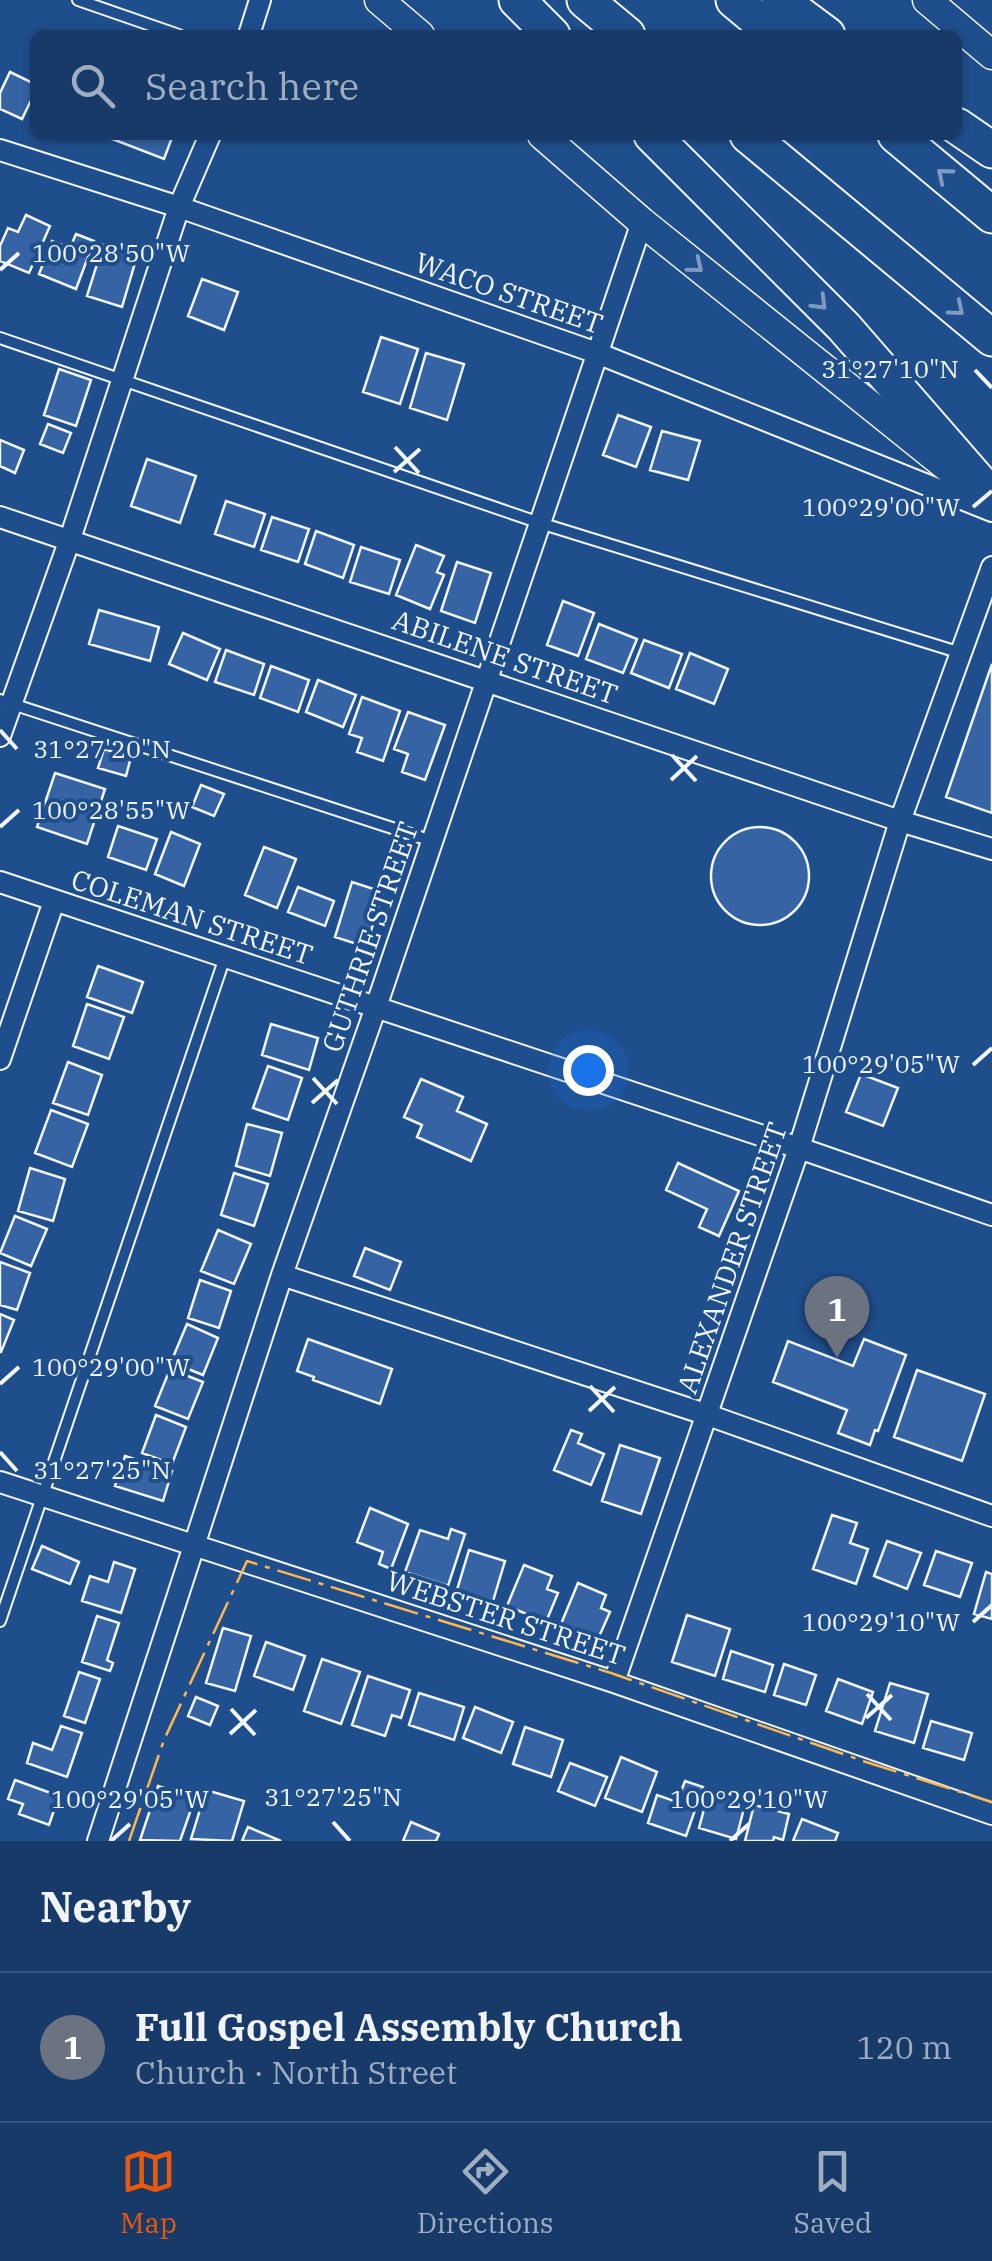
<!DOCTYPE html>
<meta charset="utf-8">
<style>
:root{--surface:#173a69;--page:#244571;--text:#f1f3f6;--muted:#9eadc0;--line:#36547d;--accent:#ea580c}
body{margin:0;font-family:"IBM Plex Serif",serif;background:var(--page);color:var(--text)}
.you{position:absolute;left:588px;top:1070px;width:35px;height:35px;margin:-25px;border:8px solid #fff;border-radius:50%;background:#1a73e8;box-shadow:0 0 0 15px #1a73e833}
.badge{display:grid;place-items:center;width:65px;height:65px;border-radius:50%;background:var(--accent);color:#fff;font-size:32px;font-weight:700}
.pin{position:absolute;translate:-50% -82px;filter:drop-shadow(0 2px 5px #0008)}
.pin::after{content:'';position:absolute;top:52px;width:35px;height:30px;background:inherit;clip-path:polygon(0 0,100% 0,50% 100%)}
.list{margin:0;padding:0;list-style:none}
h2{display:flex;justify-content:space-between;align-items:center;height:130px;margin:0;padding:0 40px;font-size:42px}
h2 small{font-size:32px;font-weight:400;color:var(--muted)}
.list li{display:grid;grid-template-columns:65px 1fr auto;gap:30px;align-items:center;box-sizing:border-box;height:150px;padding:0 40px;border-top:2px solid var(--line)}
.list b{display:block;font-size:38px;white-space:nowrap}
.list p{margin:0;font-size:32px;white-space:nowrap;color:var(--muted)}
.list em{font-size:32px;font-style:normal;color:var(--muted)}
.icon{flex:none;width:55px;height:55px;fill:none;stroke:currentColor;stroke-width:2;stroke-linecap:round;stroke-linejoin:round}
.map{position:relative;flex:none;width:992px;height:1841px;overflow:hidden}
.search{position:absolute;background:var(--surface);box-shadow:0 2px 8px #0004;left:30px;right:30px;top:30px;height:110px;display:flex;align-items:center;gap:25px;box-sizing:border-box;padding:0 35px;border-radius:15px;color:var(--muted);font-size:38px}
.sheet{height:280px;background:var(--surface)}
nav{display:flex;justify-content:space-around;align-items:center;box-sizing:border-box;height:140px;border-top:2px solid var(--line);background:var(--surface);font-size:28px;color:var(--muted)}
nav a{display:grid;justify-items:center;gap:5px}
nav .on{color:var(--accent)}
.map>svg:first-child{display:block}
.building{fill:#3563a3;stroke:#f2f6ff;stroke-width:2.5}
.lines{fill:none;stroke-linecap:round;stroke-linejoin:round}
.lane-casing{stroke:#f2f6ff;stroke-width:14}
.street-casing{stroke:#f2f6ff;stroke-width:24}
.secondary-casing{stroke:#f2f6ff;stroke-width:31}
.highway-casing{stroke:#f2f6ff;stroke-width:39}
.lane{stroke:#1f4e8c;stroke-width:10}
.street{stroke:#1f4e8c;stroke-width:20}
.secondary{stroke:#1f4e8c;stroke-width:28}
.highway{stroke:#1f4e8c;stroke-width:35}
.power{stroke:#ffb74d;stroke-width:2.5;stroke-dasharray:35 8 5 8;stroke-linecap:butt}
.oneway{stroke:#7e9ac0}
.ticks{fill:none;stroke:#f2f6ff;stroke-width:4}
.labels{text-anchor:middle;stroke-width:8;stroke-linejoin:round;paint-order:stroke}
.street-label{font-size:28px;fill:#f2f6ff;stroke:#1f4e8c}
.ticks-label{font-size:25px;text-anchor:middle;fill:#f2f6ff;stroke:#1f4e8c;stroke-width:8;stroke-linejoin:round;paint-order:stroke}
</style>
<div class="map">
<svg width="992" height="1841" viewBox="0 0 992 1841">
<rect width="100%" height="100%" fill="#1f4e8c"/>
<!-- building -->
<path class="building" d="M10,72l25,12v8l-13,27 -22,-10v-16z
M102,135h71l-9,24z
M26,215l24,11 -21,47 -29,-12v-15l8,-18 10,4z
M76,234l18,7 -18,48 -37,-15 13,-33 18,7z
M103,245l34,11 -15,51 -35,-11z
M202,279l36,13 -14,38 -36,-14z
M381,337l37,12 -18,55 -37,-12z
M426,353l38,11 -17,56 -37,-12z
M59,369l32,11 -15,46 -32,-11z
M618,415l33,12 -15,40 -33,-12z
M48,424l23,9 -8,20 -23,-9z
M662,431l38,10 -12,39 -38,-10z
M0,440l24,10 -9,23 -15,-7z
M147,459l49,17 -16,47 -49,-17z
M226,501l39,13 -11,33 -39,-13z
M272,517l37,12 -11,33 -37,-12z
M316,531l38,14 -11,33 -38,-14z
M416,545l28,11 -7,16 7,3 -14,34 -34,-14z
M361,547l39,13 -11,34 -39,-12z
M457,562l34,11 -16,50 -34,-12z
M563,601l31,12 -16,43 -31,-11z
M99,610l60,17 -9,34 -61,-17z
M599,624l38,15 -14,34 -37,-14z
M183,633l37,16 -13,31 -38,-16z
M644,640l38,14 -13,34 -38,-15z
M226,650l38,14 -10,31 -39,-13z
M690,653l38,16 -14,35 -38,-15z
M992,664v149l-46,-16z
M271,666l38,14 -11,32 -38,-14z
M318,680l38,15 -13,32 -37,-15z
M362,697l38,14 -17,50 -26,-9 5,-14 -13,-4z
M408,712l37,13 -20,55 -23,-8 6,-18 -14,-5z
M104,749l27,8 -5,19 -28,-8z
M55,773l50,16 -18,55 -50,-17z
M201,785l23,9 -10,22 -22,-9z
M118,826l39,13 -11,31 -38,-13z
M711 876a49 49 0 1 1 98 0a49 49 0 1 1-98 0Z
M171,832l29,12 -16,42 -29,-12z
M264,847l32,12 -19,49 -32,-13z
M352,882l31,10 -17,55 -31,-10z
M298,887l36,14 -9,25 -37,-14z
M98,966l45,16 -11,31 -45,-16z
M87,1004l37,13 -15,42 -36,-13z
M271,1024l47,14 -9,32 -47,-15z
M68,1062l34,13 -14,40 -35,-12z
M268,1066l34,12 -14,42 -35,-12z
M861,1074l37,14 -15,38 -37,-14z
M421,1079l42,18 -6,14 30,13 -16,37 -54,-24 5,-12 -18,-8z
M51,1110l37,14 -16,43 -37,-14z
M247,1124l35,9 -12,43 -34,-10z
M678,1163l61,28 -20,45 -20,-9 8,-18 -41,-19z
M30,1168l35,11 -12,42 -35,-10z
M234,1173l34,11 -14,42 -33,-11z
M15,1216l32,13 -16,37 -31,-13z
M218,1230l33,14 -17,40 -33,-13z
M365,1248l36,14 -11,28 -36,-14z
M0,1262l30,11 -13,37 -17,-5z
M200,1280l31,11 -12,37 -31,-10z
M0,1314l14,6 -13,32h-1z
M187,1324l31,14 -15,37 -32,-13z
M308,1339l84,30 -12,35 -67,-24 1,-3 -17,-6z
M864,1339l42,16 -28,76 -3,-1 -5,15 -32,-12 9,-23 -74,-28 15,-41 65,25z
M170,1369l33,13 -15,37 -33,-13z
M917,1370l68,24 -23,67 -68,-24z
M156,1415l30,12 -14,37 -30,-11z
M571,1430l11,4 -4,9 26,11 -13,31 -37,-15z
M620,1445l40,13 -19,56 -39,-13z
M125,1456l47,15 -9,30 -48,-15z
M370,1508l38,16 -17,45 -12,-5 4,-12 -26,-10z
M832,1515l25,8 -7,20 18,6 -12,35 -43,-15z
M451,1529l14,5 -17,52 -43,-14 15,-42 28,9z
M887,1541l34,12 -14,36 -33,-13z
M42,1546l37,16 -9,22 -38,-15z
M469,1550l36,11 -12,40 -36,-11z
M936,1551l36,12 -12,34 -36,-12z
M114,1562l21,7 -14,44 -39,-12 8,-25 18,6z
M524,1565l28,11 -5,13 11,4 -12,29 -39,-16z
M986,1572l6,2v45l-18,-5z
M578,1583l28,12 -5,13 9,4 -12,27 -37,-15z
M687,1615l43,14 -15,47 -43,-14z
M97,1616l22,7 -12,37 6,3 -3,8 -28,-9z
M223,1628l28,8 -16,55 -29,-8z
M266,1642l39,14 -12,34 -39,-14z
M731,1651l42,14 -8,27 -42,-13z
M322,1659l38,13 -19,52 -37,-13z
M784,1664l32,11 -10,30 -32,-10z
M79,1672l21,7 -15,44 -21,-7z
M368,1676l42,14 -9,28 -9,-3 -7,21 -33,-11z
M838,1679l35,13 -11,32 -36,-13z
M890,1683l38,11 -14,49 -39,-12z
M419,1693l45,14 -10,33 -45,-15z
M196,1697l22,9 -8,19 -22,-9z
M475,1707l38,15 -12,31 -38,-15z
M931,1721l41,12 -8,27 -41,-12z
M61,1726l21,7 -15,44 -40,-14 6,-20 19,7z
M525,1727l38,13 -12,37 -38,-13z
M621,1757l36,15 -15,40 -37,-14z
M570,1763l37,14 -12,29 -37,-15z
M15,1780l44,16 -10,29 -30,-11 4,-10 -15,-5z
M685,1781l18,6 -17,49 -38,-13 9,-28 20,7z
M158,1786l37,12 -15,43 -40,-1z
M206,1790l38,11 -12,40 -41,-2z
M709,1791l37,10 -10,38 -37,-11z
M754,1805l35,9 -6,26 -9,-3 -1,4h-28z
M802,1819l36,14 -3,8h-42z
M411,1822l28,12 -3,7h-33z
M248,1827l33,14h-39z"/>
<g class="lines">
<defs>
<path id="lane" d="M78,0l101,35
M0,338l540,185 421,130
M0,700l432,141
M0,1621l225,-664"/>
<path id="street" d="M249,35l11,-35
M0,150l179,57 418,146 395,158
M0,517l900,304 92,28
M0,736l70,-197 109,-332 31,-72
M0,882l799,266 193,67
M0,1059l54,-158
M282,1275l426,140 284,101
M0,1482l614,200 378,132
M614,1682l185,-534 101,-327 92,-254
M98,1841l184,-566 94,-268 266,-785"/>
<path id="secondary" d="M379,0l41,35
M927,0l65,55
M542,135l100,87 320,257"/>
<path id="highway" d="M517,0l35,35
M585,0l42,35
M734,0l42,35
M780,0l47,35
M957,126l35,24
M652,135l192,192 148,170
M748,135l244,203
M896,135l96,80"/>
</defs>
<!-- lane casing -->
<use href="#lane" class="lane-casing"/>
<!-- street casing -->
<use href="#street" class="street-casing"/>
<!-- secondary casing -->
<use href="#secondary" class="secondary-casing"/>
<!-- highway casing -->
<use href="#highway" class="highway-casing"/>
<!-- lane -->
<use href="#lane" class="lane"/>
<!-- street -->
<use href="#street" class="street"/>
<!-- secondary -->
<use href="#secondary" class="secondary"/>
<!-- highway -->
<use href="#highway" class="highway"/>
<!-- power -->
<path class="power" d="M129,1841l35,-101 83,-179 364,112 255,89 126,40"/>
</g>
<!-- one-way arrows -->
<defs><path id="oneway-chevron" d="M-2-3.5L2.5 0L-2 3.5" fill="none" stroke-width="1.6" stroke-linecap="round" stroke-linejoin="round" transform="scale(2.5)"/></defs>
<g class="oneway">
<use href="#oneway-chevron" transform="translate(944 175) rotate(-140)"/>
<use href="#oneway-chevron" transform="translate(696 266) rotate(39)"/>
<use href="#oneway-chevron" transform="translate(820 303) rotate(45)"/>
<use href="#oneway-chevron" transform="translate(957 309) rotate(40)"/>
</g>
<!-- ticks -->
<path class="ticks" d="M0,270l19,-17M975,370l17,18M395,447l24,26M394,472l26,-23M973,507l19,-16M0,730l17,19M672,755l24,26M671,780l26,-24M0,827l19,-17M973,1065l19,-17M313,1078l24,26M312,1103l26,-23M0,1384l19,-17M590,1386l24,26M589,1411l26,-24M0,1452l17,19M973,1622l19,-17M867,1694l24,26M231,1709l24,26M866,1718l26,-23M230,1734l26,-24M333,1822l17,19M111,1841l19,-17M730,1841l19,-17"/>
<g class="labels">
<!-- street labels -->
<g class="street-label">
<text transform="translate(509 293) rotate(19)" y="10">WACO STREET</text>
<text transform="translate(505 657) rotate(19)" y="10">ABILENE STREET</text>
<text transform="translate(192 917) rotate(18)" y="10">COLEMAN STREET</text>
<text transform="translate(370 937) rotate(-71)" y="10">GUTHRIE STREET</text>
<text transform="translate(732 1258) rotate(-71)" y="10">ALEXANDER STREET</text>
<text transform="translate(506 1618) rotate(18)" y="10">WEBSTER STREET</text>
</g>
</g>
<g class="ticks-label">
<text x="111" y="262">100°28'50"W</text>
<text x="890" y="378">31°27'10"N</text>
<text x="881" y="516">100°29'00"W</text>
<text x="102" y="758">31°27'20"N</text>
<text x="111" y="819">100°28'55"W</text>
<text x="881" y="1073">100°29'05"W</text>
<text x="111" y="1376">100°29'00"W</text>
<text x="102" y="1479">31°27'25"N</text>
<text x="881" y="1631">100°29'10"W</text>
<text x="333" y="1806">31°27'25"N</text>
<text x="130" y="1808">100°29'05"W</text>
<text x="749" y="1808">100°29'10"W</text>
</g>
</svg>
<div class="you"></div>
<div class="pin badge" style="left:837px;top:1358px;background:#6b7280">1</div>
<div class="search"><svg class="icon" aria-label="search" viewBox="0 0 24 24"><circle cx="10" cy="10" r="6"/><path d="M15 15l6 6"/></svg>Search here</div>
</div>
<section class="sheet">
<h2>Nearby<small></small></h2>
<ul class="list">
<li><span class="badge" style="background:#6b7280">1</span><div><b>Full Gospel Assembly Church</b><p>Church · North Street</p></div><em>120 m</em></li>
</ul>
</section>
<nav>
<a class="on"><svg class="icon" aria-label="map" viewBox="0 0 24 24"><path d="M3 6l6-2 6 2 6-2v14l-6 2-6-2-6 2zM9 4v14M15 6v14"/></svg>Map</a>
<a><svg class="icon" aria-label="directions" viewBox="0 0 24 24"><path d="M12 3l9 9-9 9-9-9zM9 14v-3h6M13 9l2 2-2 2"/></svg>Directions</a>
<a><svg class="icon" aria-label="saved" viewBox="0 0 24 24"><path d="M7 4h10v16l-5-4-5 4z"/></svg>Saved</a>
</nav>
